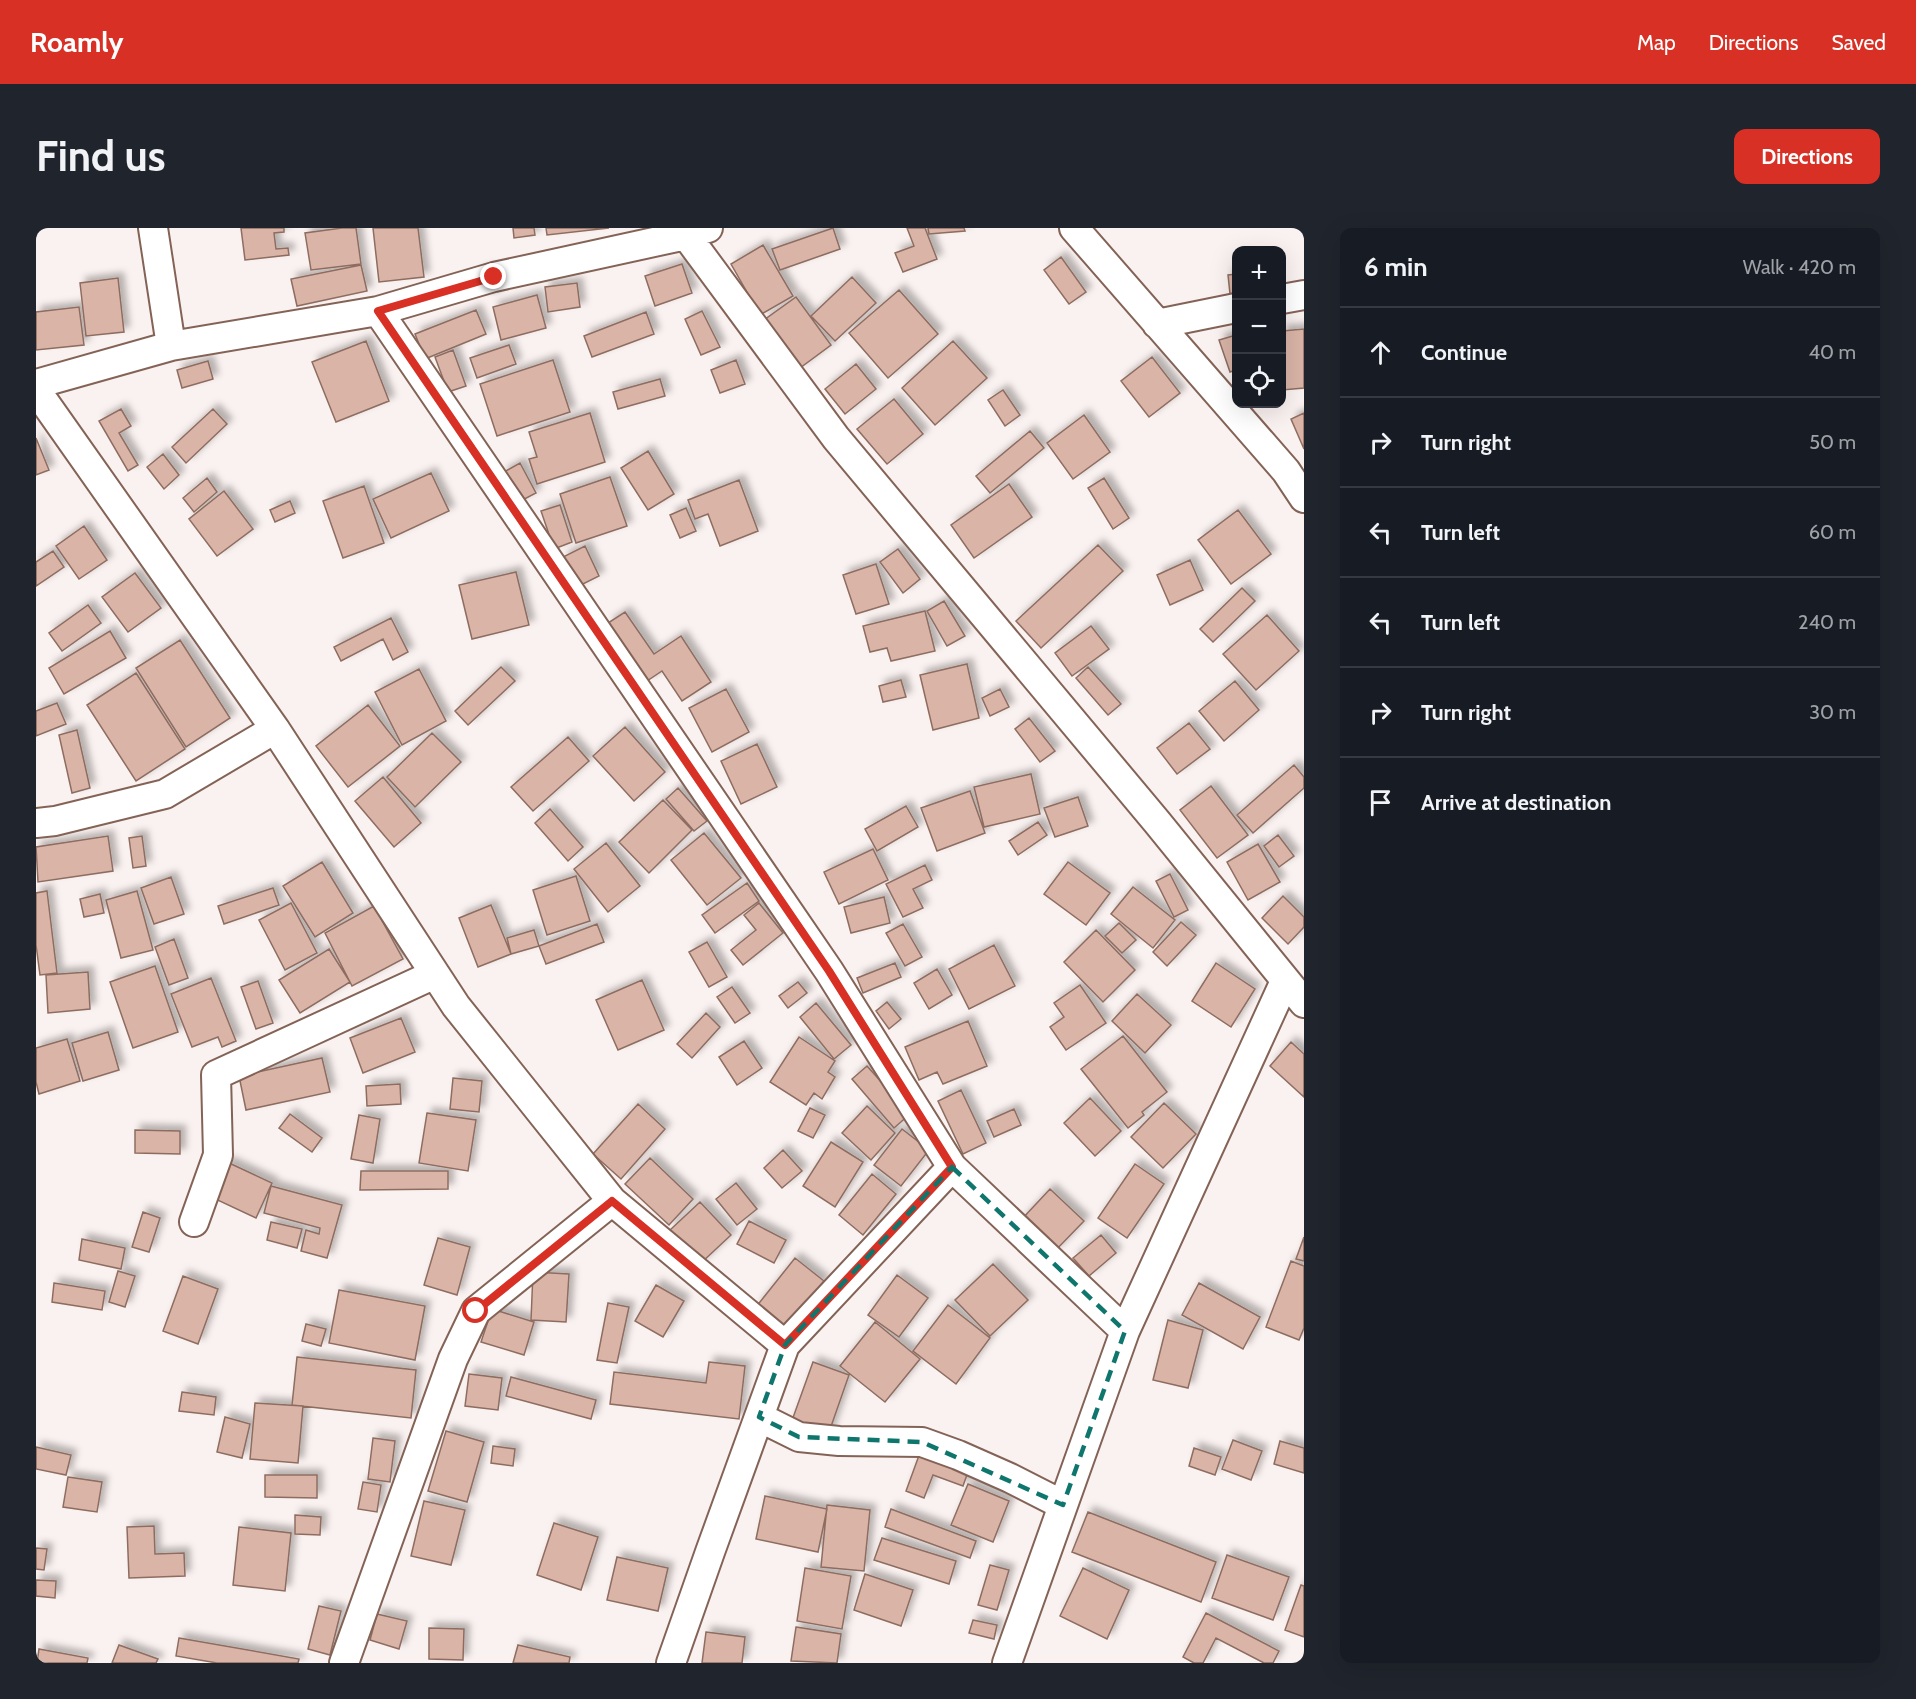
<!DOCTYPE html>
<meta charset="utf-8">
<style>
:root{--surface:#171b24;--page:#20242c;--text:#f1f3f6;--muted:#9ea1a6;--line:#363941;--accent:#d93025}
body{margin:0;font-family:Cabin,sans-serif;background:var(--page);color:var(--text)}
.controls{position:absolute;right:18px;top:18px;display:grid;overflow:hidden;border-radius:12px;box-shadow:0 6px 24px #0002}
.controls button{width:54px;height:54px;display:grid;place-items:center;padding:0;border:0;border-bottom:2px solid var(--line);background:var(--surface);color:var(--text);font:30px sans-serif}
.stop{position:absolute;width:18px;height:18px;margin:-14px;border:4px solid #d93025;border-radius:50%;background:#fff}
.stop.end{background:#d93025;border-color:#fff;box-shadow:0 2px 6px #0008}
.list{margin:0;padding:0;list-style:none}
h2{display:flex;justify-content:space-between;align-items:center;height:78px;margin:0;padding:0 24px;font-size:26px}
h2 small{font-size:20px;font-weight:400;color:var(--muted)}
.list li{display:grid;grid-template-columns:39px 1fr auto;gap:18px;align-items:center;box-sizing:border-box;height:90px;padding:0 24px;border-top:2px solid var(--line)}
.list b{display:block;font-size:22px;white-space:nowrap}
.list em{font-size:20px;font-style:normal;color:var(--muted)}
.icon{flex:none;width:33px;height:33px;fill:none;stroke:currentColor;stroke-width:2;stroke-linecap:round;stroke-linejoin:round}
.map{position:relative;flex:none;width:1268px;height:1435px;overflow:hidden;border-radius:12px}
header{display:flex;align-items:center;gap:36px;box-sizing:border-box;height:84px;padding:0 30px;background:var(--accent);color:#fff}
header strong{font-size:28px}
nav{display:flex;gap:33px;margin-inline-start:auto;font-size:21px}
.intro{display:flex;align-items:center;justify-content:space-between;box-sizing:border-box;height:144px;padding:0 36px}
h1{margin:0;font-size:42px}
.button{padding:15px 27px;border-radius:12px;background:var(--accent);color:#fff;font-size:21px;font-weight:700}
main{display:flex;gap:36px;padding:0 36px}
aside{flex:1;background:var(--surface);border-radius:12px;box-shadow:0 6px 24px #0002}
.map>svg:first-child{display:block}
.building{fill:#d9b4a7;stroke:#8e6d61;stroke-width:1.5;filter:url(#shadow)}
.lines{fill:none;stroke-linecap:round;stroke-linejoin:round}
.minor-casing{stroke:#846357;stroke-width:32}
.minor{stroke:#fff;stroke-width:28}
.route{stroke:#d93025;stroke-width:8}
.marked{fill:none;stroke:#0f766e;stroke-width:4.5;stroke-dasharray:12 8;stroke-linejoin:round}
</style>
<header>
<strong>Roamly</strong>
<nav><a>Map</a><a>Directions</a><a>Saved</a></nav>
</header>
<div class="intro"><h1>Find us</h1><a class="button">Directions</a></div>
<main>
<div class="map">
<svg width="1268" height="1435" viewBox="0 0 1268 1435">
<defs>
<filter id="shadow"><feDropShadow dx="5.5" dy="-5.5" stdDeviation="3" flood-color="#0004"/></filter>
</defs>
<rect width="100%" height="100%" fill="#faf2f0"/>
<!-- building -->
<path class="building" d="M205,0h43v4l-10,1 2,16 12,-1 1,7 -44,5z
M306,0h14l5,36 -50,6 -6,-37z
M337,0h45l6,49 -45,5z
M477,0h21l1,7 -21,3z
M510,0h63l-62,7z
M797,0l7,21 -60,21 -8,-21z
M871,0h18l12,31 -34,13 -8,-19 19,-7z
M892,0h36l1,3 -36,3z
M727,17l30,51 -33,19 -29,-51z
M1025,29l25,35 -17,12 -25,-34z
M646,36l10,29 -37,13 -10,-30z
M325,37l6,26 -70,15 -6,-27z
M1200,46v19l-6,1 -2,-19z
M816,49l24,26 -41,38 -24,-25z
M82,50l6,54 -38,4 -6,-53z
M541,55l3,24 -32,5 -3,-25z
M863,62l39,44 -50,44 -39,-45z
M501,67l9,33 -45,12 -8,-33z
M760,69l35,48 -31,23 -36,-48z
M43,79l5,38 -48,5v-38z
M440,82l10,24 -61,25 -10,-25z
M666,83l18,36 -19,8 -16,-36z
M610,84l8,22 -62,23 -8,-21z
M1268,101v59l-22,2v-59z
M1200,107v35l-6,2 -11,-32z
M330,113l23,60 -53,21 -24,-60z
M917,113l34,37 -52,47 -33,-37z
M473,117l7,19 -39,14 -7,-20z
M417,122l13,36 -18,6 -13,-35z
M1116,129l28,36 -31,24 -28,-36z
M517,132l17,52 -73,24 -17,-52z
M700,132l9,24 -25,9 -9,-23z
M172,133l5,18 -31,9 -5,-18z
M820,136l20,25 -31,25 -20,-25z
M624,151l5,17 -47,13 -5,-17z
M967,162l17,25 -15,11 -17,-26z
M858,171l29,35 -36,30 -30,-35z
M85,181l10,17 -12,7 19,32 -10,6 -29,-50z
M177,181l14,15 -41,39 -14,-16z
M554,185l15,49 -68,22 -8,-25 8,-2 -8,-25z
M1268,185v36l-13,-30z
M1048,187l26,37 -37,27 -26,-36z
M994,203l14,17 -54,45 -14,-17z
M0,210l13,32 -13,5z
M612,223l26,43 -26,16 -27,-42z
M127,226l16,21 -15,14 -17,-22z
M484,235l16,30 -19,10 -15,-30z
M395,245l18,38 -58,27 -18,-39z
M574,249l17,49 -51,17 -16,-49z
M171,250l10,14 -23,20 -11,-14z
M1068,250l25,40 -16,11 -25,-41z
M703,252l19,51 -38,15 -12,-32 -13,5 -7,-19z
M973,256l23,33 -58,41 -23,-33z
M328,258l20,57 -41,15 -20,-57z
M188,263l29,38 -36,27 -28,-37z
M254,273l5,12 -20,9 -5,-12z
M524,277l12,37 -18,7 -13,-38z
M650,280l10,23 -16,7 -10,-23z
M1202,282l33,44 -40,30 -33,-44z
M48,298l23,34 -28,19 -23,-33z
M1062,317l25,26 -82,77 -25,-27z
M549,318l14,30 -22,11 -14,-30z
M862,321l22,30 -17,14 -23,-31z
M17,323l11,16 -28,19v-24z
M1154,332l13,30 -33,15 -13,-30z
M840,336l13,40 -33,10 -13,-39z
M480,344l13,53 -57,14 -13,-54z
M99,345l26,35 -33,24 -26,-35z
M1206,360l13,13 -42,41 -13,-13z
M908,373l21,35 -18,10 -20,-35z
M52,377l13,18 -39,28 -13,-18z
M889,383l10,40 -44,10 -4,-13 -17,4 -7,-26z
M589,384l29,42 27,-18 30,46 -29,19 -20,-30 -15,10 -39,-58z
M1231,387l32,36 -43,39 -33,-36z
M355,390l17,34 -15,8 -10,-21 -42,22 -7,-14z
M1055,398l18,23 -37,27 -17,-23z
M74,403l16,27 -62,36 -15,-26z
M144,412l50,78 -44,29 -50,-79z
M931,436l12,54 -46,12 -13,-55z
M465,439l14,14 -47,44 -13,-14z
M1052,439l33,37 -13,11 -32,-37z
M383,441l27,52 -44,24 -27,-53z
M100,445l49,76 -49,32 -49,-76z
M865,452l5,17 -23,5 -4,-16z
M1199,453l24,29 -35,31 -25,-30z
M690,461l23,43 -37,20 -23,-44z
M964,461l9,18 -19,9 -8,-18z
M21,475l9,21 -30,12v-25z
M332,477l32,41 -52,41 -32,-41z
M993,490l26,33 -15,11 -25,-33z
M1153,495l21,26 -33,25 -20,-26z
M589,499l40,45 -31,29 -41,-45z
M41,502l13,58 -18,5 -13,-58z
M396,505l29,29 -46,45 -28,-30z
M532,509l21,24 -56,50 -22,-24z
M721,516l20,43 -36,17 -20,-43z
M1258,537l10,12v11l-51,45 -16,-18z
M995,546l9,40 -56,13 -10,-40z
M347,549l38,46 -27,24 -39,-46z
M1175,558l37,49 -31,23 -37,-48z
M642,560l29,33 -13,10 -28,-32z
M934,563l15,42 -48,18 -16,-43z
M1042,569l10,29 -33,11 -11,-29z
M627,572l29,30 -43,43 -30,-31z
M870,578l12,21 -41,24 -12,-22z
M514,581l33,38 -15,14 -33,-38z
M1002,594l9,13 -29,20 -9,-14z
M668,605l37,45 -34,27 -36,-45z
M1242,607l16,21 -15,11 -15,-21z
M72,608l5,35 -75,11 -2,-35z
M106,608l4,30 -13,2 -4,-30z
M570,615l34,43 -32,26 -34,-43z
M1222,616l22,38 -32,18 -21,-38z
M837,621l15,31 -49,24 -15,-32z
M286,634l31,51 -38,24 -32,-51z
M1032,634l42,31 -24,32 -42,-31z
M889,637l7,15 -19,9 10,19 -20,9 -17,-33z
M1134,646l18,36 -14,7 -18,-36z
M540,648l14,45 -43,14 -14,-45z
M135,649l13,37 -30,10 -13,-36z
M711,655l12,18 -44,32 -13,-18z
M1097,659l42,33 -22,28 -42,-34z
M237,660l6,17 -55,19 -6,-18z
M11,663l10,82 -17,2 -4,-30v-52z
M101,663l16,59 -32,8 -15,-58z
M64,666l4,19 -20,4 -4,-18z
M1247,668l21,21v10l-16,17 -26,-26z
M848,669l6,26 -39,10 -7,-26z
M255,675l26,50 -32,17 -26,-50z
M723,675l24,30 -40,32 -12,-15 25,-20 -12,-15z
M455,677l20,49 -33,13 -19,-49z
M338,678l29,53 -51,27 -27,-53z
M1145,694l15,13 -29,31 -14,-14z
M1083,695l17,17 -14,13 -17,-17z
M561,696l7,18 -58,22 -7,-18z
M867,696l19,33 -17,9 -19,-33z
M498,702l5,16 -28,8 -4,-16z
M1060,702l39,40 -32,32 -39,-40z
M138,711l14,39 -19,7 -14,-38z
M671,714l20,35 -18,10 -20,-35z
M958,717l21,41 -46,23 -20,-40z
M293,721l21,33 -50,31 -21,-33z
M859,735l6,14 -38,16 -6,-15z
M1180,735l39,26 -24,38 -39,-26z
M119,738l23,66 -45,16 -23,-66z
M901,741l15,26 -23,14 -15,-26z
M52,744l2,37 -42,4 -2,-38z
M175,750l25,63 -14,6 -4,-10 -26,10 -21,-53z
M606,752l22,50 -46,20 -22,-50z
M222,753l15,42 -17,6 -15,-42z
M762,754l9,11 -19,15 -9,-12z
M1044,757l26,38 -40,27 -16,-23 14,-10 -10,-14z
M696,759l18,26 -15,10 -18,-26z
M1101,766l34,31 -26,28 -33,-32z
M851,774l14,17 -12,10 -13,-18z
M780,775l35,42 -17,14 -34,-42z
M670,785l14,14 -28,31 -15,-14z
M365,790l14,34 -52,21 -13,-35z
M932,793l19,45 -44,18 -6,-12 -18,8 -14,-33z
M72,804l11,38 -36,11 -11,-38z
M1087,808l44,56 -25,20 2,3 -16,13 -47,-59z
M763,809l36,24 -7,11 7,5 -13,22 -8,-6 -8,12 -36,-23z
M31,811l13,42 -41,13 -3,-12v-34z
M708,813l18,27 -25,17 -18,-28z
M1255,814l13,12v43l-34,-31z
M286,830l8,34 -84,18 -7,-34z
M831,838l43,48 -16,14 -42,-49z
M417,850l29,3 -3,31 -29,-3z
M364,856l1,20 -34,2 -1,-20z
M925,862l25,53 -23,11 -25,-53z
M1054,870l31,33 -26,25 -31,-33z
M1128,875l32,31 -33,34 -32,-31z
M602,876l27,25 -44,50 -28,-25z
M831,878l28,27 -24,27 -29,-27z
M774,880l15,7 -12,23 -15,-7z
M978,881l7,16 -27,12 -7,-16z
M391,885l49,7 -8,51 -49,-8z
M254,886l32,24 -10,14 -33,-24z
M323,887l21,4 -7,44 -22,-4z
M866,901l27,21 -28,36 -27,-21z
M99,902l45,1v23l-45,-1z
M795,914l32,20 -28,45 -32,-21z
M747,922l19,21 -20,17 -18,-20z
M614,930l43,41 -24,26 -44,-41z
M191,934l45,21 -16,35 -45,-21z
M1099,936l29,20 -37,54 -29,-20z
M325,943h87v18l-88,1z
M836,946l24,20 -33,41 -24,-20z
M700,955l21,26 -20,16 -21,-26z
M235,958l71,19 -15,53 -26,-7 5,-21 13,4 1,-6 -56,-15z
M1014,961l34,32 -30,31 -33,-32z
M664,974l31,33 -31,29 -30,-34z
M107,984l17,6 -11,34 -17,-5z
M713,993l37,19 -12,23 -37,-19z
M235,994l31,7 -5,19 -30,-8z
M1065,1007l15,18 -27,23 -16,-18z
M1268,1009v24l-8,-2z
M402,1010l32,9 -13,48 -33,-10z
M46,1011l43,9 -4,21 -42,-9z
M759,1030l29,23 -40,50 -28,-24z
M1255,1033l13,5v62l-5,12 -33,-13z
M957,1036l35,36 -38,36 -35,-36z
M82,1043l17,5 -10,31 -16,-5z
M497,1044l36,2 -3,48 -35,-2z
M861,1047l31,23 -29,39 -31,-22z
M147,1048l35,13 -20,55 -35,-13z
M18,1055l51,8 -3,19 -50,-8z
M1163,1055l61,34 -17,32 -61,-34z
M620,1057l28,16 -21,36 -28,-16z
M303,1062l86,16 -10,54 -86,-17z
M572,1075l21,4 -12,56 -20,-3z
M912,1077l42,33 -34,46 -43,-33z
M456,1081l42,13 -10,33 -43,-13z
M1132,1092l35,10 -15,58 -35,-8z
M839,1094l45,37 -35,43 -45,-36z
M270,1096l20,5 -5,17 -19,-5z
M261,1129l119,13 -5,48 -119,-13z
M673,1134l36,4 -6,53 -129,-15 4,-32 92,11z
M777,1134l36,13 -22,63 -37,-12z
M433,1146l33,4 -4,32 -33,-4z
M475,1149l85,23 -5,19 -85,-23z
M146,1164l34,5 -2,18 -35,-4z
M219,1175l48,3 -5,57 -48,-4z
M189,1189l25,7 -8,34 -25,-6z
M410,1203l38,11 -17,60 -39,-11z
M337,1210l22,3 -5,41 -22,-3z
M1197,1212l29,11 -11,29 -29,-11z
M1244,1213l24,7v25l-30,-9z
M457,1218l22,3 -2,17 -22,-3z
M0,1219l35,8 -5,20 -30,-6z
M1158,1220l27,9 -6,18 -26,-9z
M885,1222l48,19 -6,17 -30,-11 -9,23 -18,-7z
M229,1247h52v23l-52,-1z
M32,1249l34,5 -5,30 -34,-5z
M327,1254l18,3 -4,27 -19,-3z
M932,1256l41,17 -16,41 -42,-17z
M729,1268l62,13 -9,43 -62,-13z
M388,1273l41,9 -14,55 -40,-9z
M791,1277l43,5 -6,61 -43,-4z
M855,1281l85,32 -6,17 -85,-31z
M1052,1284l128,50 -15,40 -129,-50z
M259,1287l26,2 -1,18 -25,-1z
M518,1295l44,14 -17,53 -44,-15z
M118,1298l1,28 29,-1 1,23 -56,2 -2,-51z
M203,1299l52,6 -6,58 -52,-6z
M846,1310l74,23 -7,23 -75,-24z
M0,1320l11,1 -3,21 -8,-1z
M1191,1327l62,22 -16,43 -61,-22z
M581,1329l51,11 -10,43 -51,-11z
M954,1337l19,5 -12,40 -19,-5z
M769,1340l46,8 -9,53 -45,-8z
M1047,1340l46,22 -22,49 -47,-23z
M829,1346l48,16 -12,36 -47,-16z
M0,1352l20,1 -1,17 -19,-2z
M1265,1357l3,1v51l-19,-7z
M283,1378l22,5 -11,44 -22,-6z
M1170,1385l73,38 -6,12h-9l-48,-25 -13,25h-9l-11,-6z
M341,1386l30,7 -8,28 -29,-9z
M937,1392l24,5 -3,14 -25,-6z
M760,1399l45,7 -4,29 -46,-2z
M393,1400l35,1 -1,31 -34,-1z
M670,1404l39,5 -3,26h-40z
M143,1410l120,21 -1,4h-81l-41,-7z
M83,1417l39,14 -2,4h-44z
M482,1417l52,12 -1,6h-56z
M3,1421l49,9 -1,5h-50z"/>
<g class="lines">
<defs>
<path id="minor" d="M117,0l18,118
M1038,0l212,243 18,27
M650,7l150,203 321,384 147,181
M1246,71l22,-4
M342,83l451,660 123,196 173,164
M1121,96l79,-16
M0,156l135,-38 207,-35 116,-34 192,-42 22,-7
M0,162l239,339 181,277 156,195 173,144
M0,595l19,-2 110,-27 110,-65
M158,994l24,-67 -2,-80 219,-101
M723,1189l40,20 40,4 83,1 36,13 52,23 53,27
M308,1435l109,-304 23,-48 136,-110
M635,1435l39,-111 75,-207 167,-178
M971,1435l118,-332 160,-350"/>
</defs>
<!-- minor casing -->
<use href="#minor" class="minor-casing"/>
<!-- minor -->
<use href="#minor" class="minor"/>
</g>
<g class="lines">
<!-- route -->
<path class="route" d="M440,1083l136,-110 173,144 167,-178 -123,-196 -451,-660 116,-34"/>
</g>
<!-- marked area -->
<path class="marked" d="M916,939l173,164 -62,174 -141,-63 -123,-5 -40,-20 26,-72z"/>
</svg>
<div class="controls">
<button>+</button>
<button>−</button>
<button><svg class="icon" aria-label="locate" viewBox="0 0 24 24"><circle cx="12" cy="12" r="6"/><path d="M12 2v4M12 18v4M2 12h4M18 12h4"/></svg></button>
</div>
<div class="stop" style="left:440px;top:1083px"></div>
<div class="stop end" style="left:458px;top:49px"></div>
</div>
<aside>
<h2>6 min<small>Walk · 420 m</small></h2>
<ul class="list">
<li><svg class="icon" aria-label="ahead" viewBox="0 0 24 24"><path d="M12 20V5M6 11l6-6 6 6"/></svg><div><b>Continue</b></div><em>40 m</em></li>
<li><svg class="icon" aria-label="right" viewBox="0 0 24 24"><path d="M7 20v-9h11M14 6l5 5-5 5"/></svg><div><b>Turn right</b></div><em>50 m</em></li>
<li><svg class="icon" aria-label="left" viewBox="0 0 24 24"><path d="M17 20v-9H6M10 6l-5 5 5 5"/></svg><div><b>Turn left</b></div><em>60 m</em></li>
<li><svg class="icon" aria-label="left" viewBox="0 0 24 24"><path d="M17 20v-9H6M10 6l-5 5 5 5"/></svg><div><b>Turn left</b></div><em>240 m</em></li>
<li><svg class="icon" aria-label="right" viewBox="0 0 24 24"><path d="M7 20v-9h11M14 6l5 5-5 5"/></svg><div><b>Turn right</b></div><em>30 m</em></li>
<li><svg class="icon" aria-label="arrive" viewBox="0 0 24 24"><path d="M6 21V4h12l-3 4 3 4H6"/></svg><div><b>Arrive at destination</b></div></li>
</ul>
</aside>
</main>
